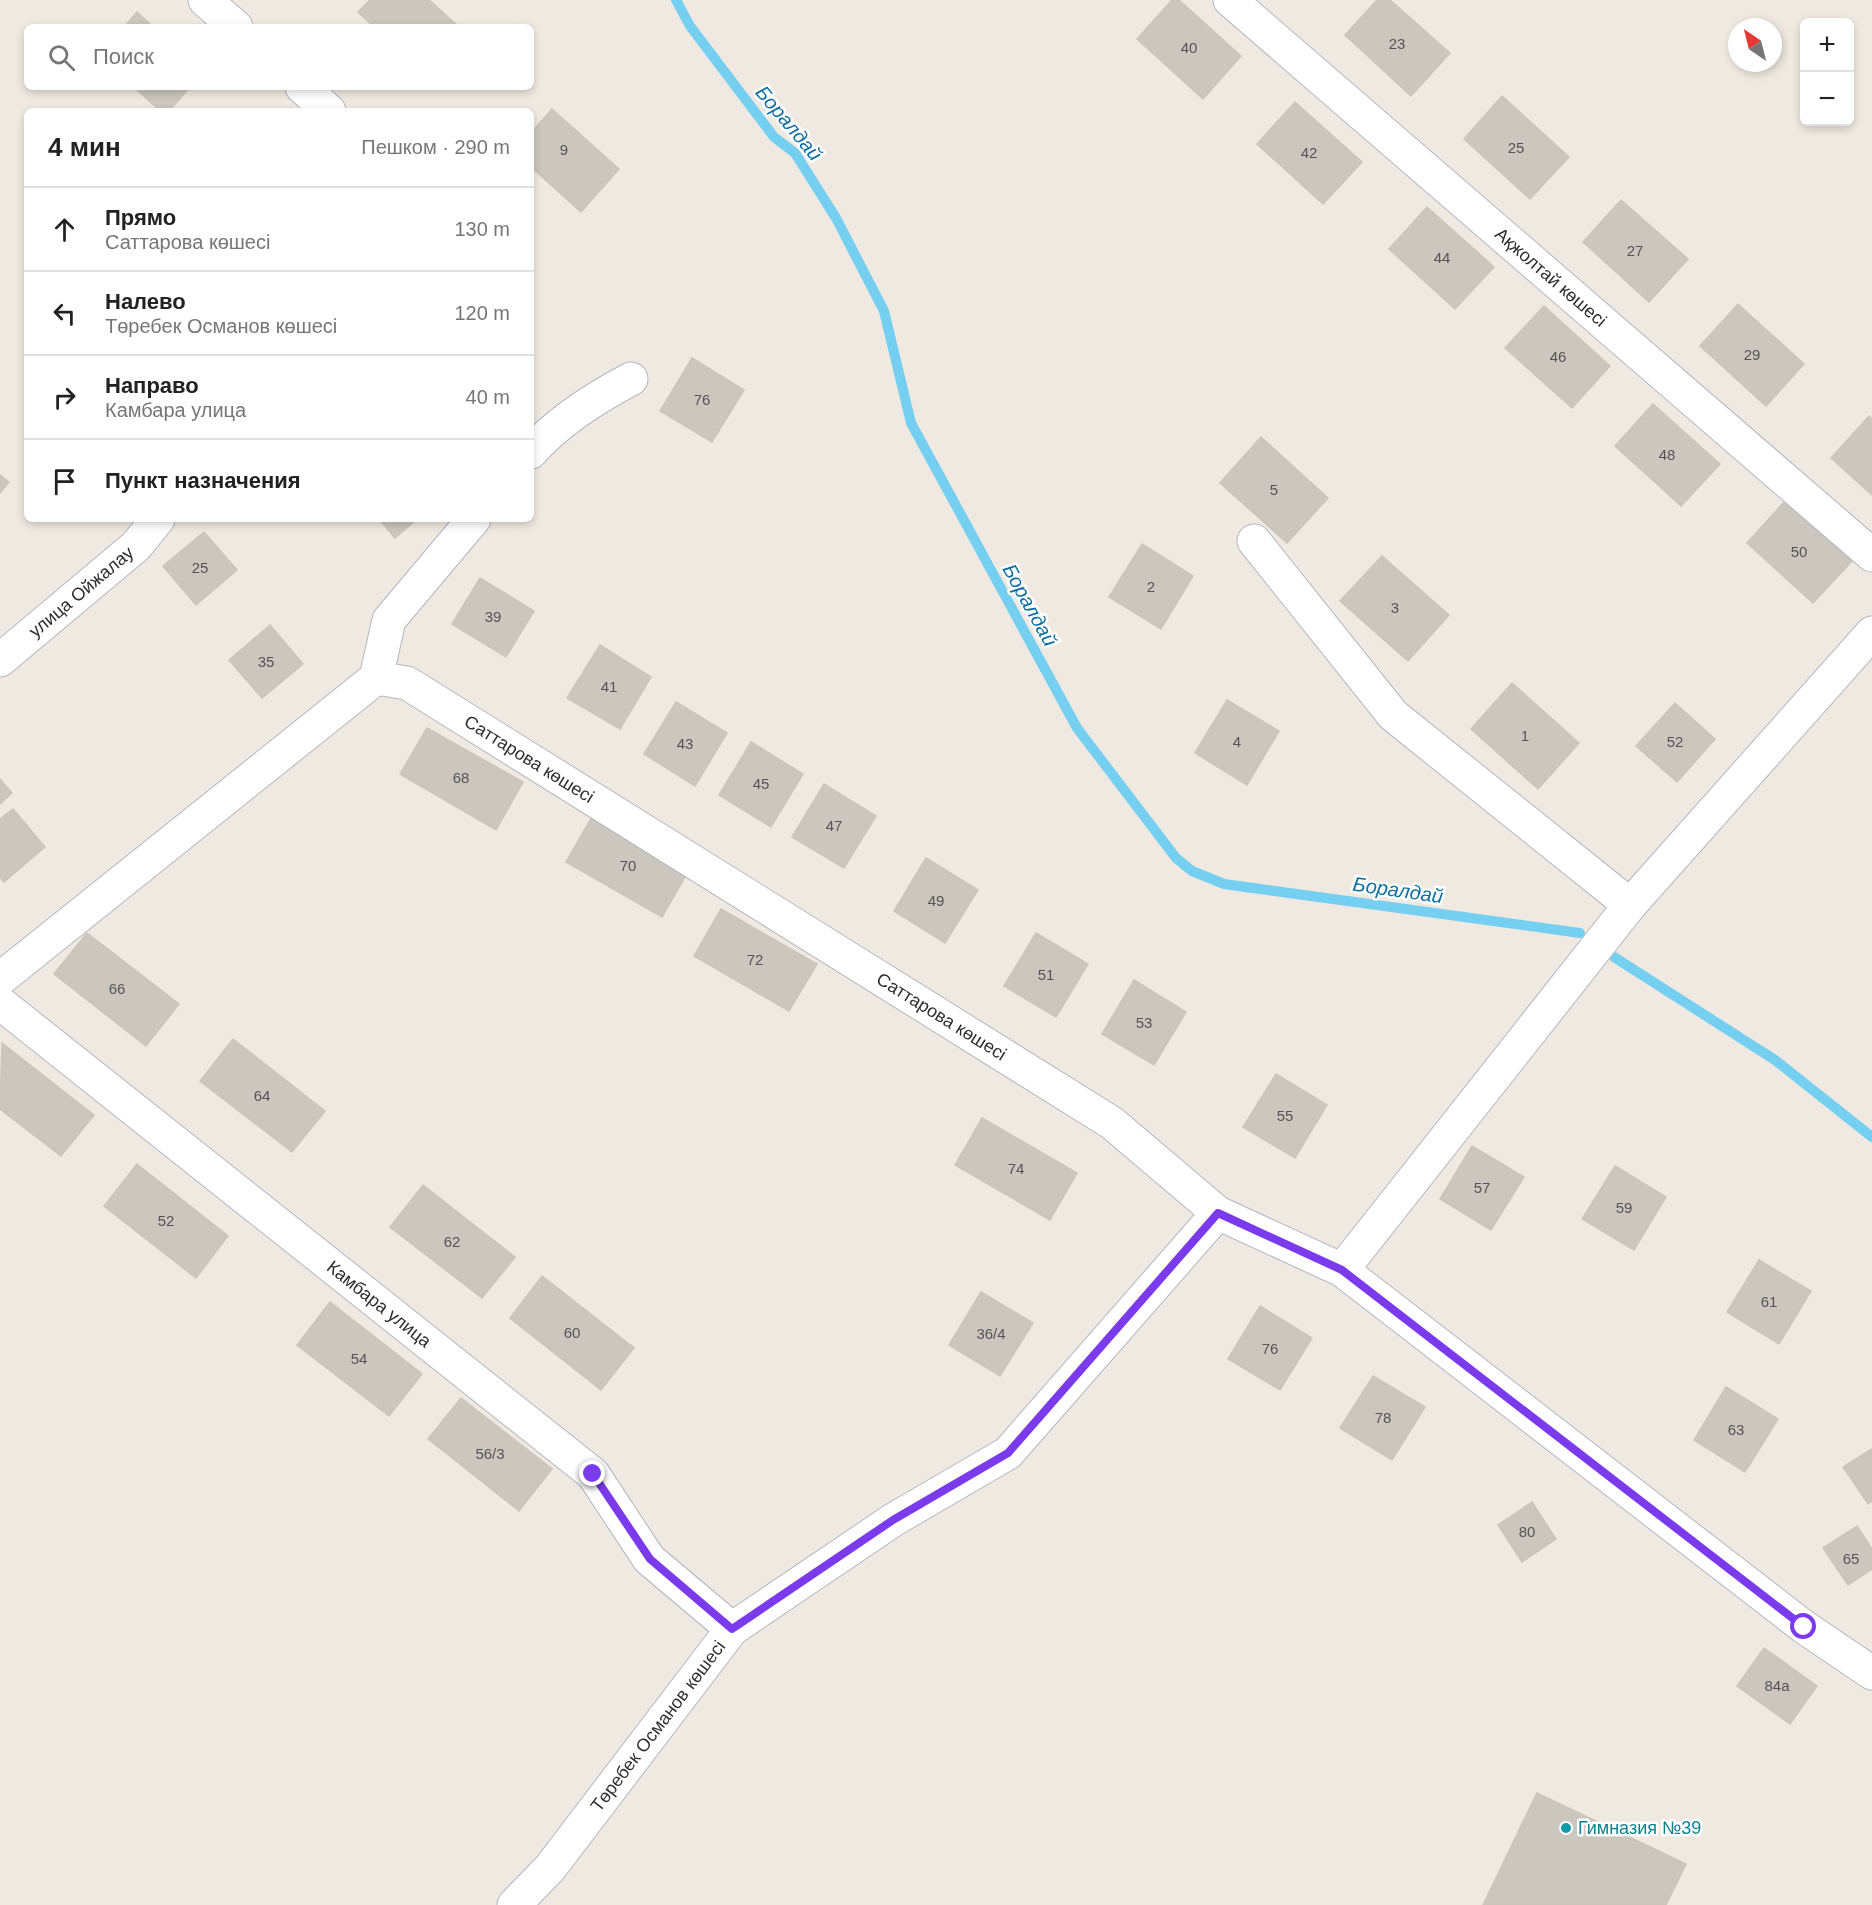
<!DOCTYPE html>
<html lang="ru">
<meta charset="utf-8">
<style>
:root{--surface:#fff;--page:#f2f2f2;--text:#222;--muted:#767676;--line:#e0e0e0}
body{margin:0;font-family:Arial,sans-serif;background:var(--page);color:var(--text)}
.controls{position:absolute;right:18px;top:18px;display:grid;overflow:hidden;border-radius:9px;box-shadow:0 3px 9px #0003}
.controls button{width:54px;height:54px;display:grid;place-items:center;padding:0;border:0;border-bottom:2px solid var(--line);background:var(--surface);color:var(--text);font:30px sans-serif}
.compass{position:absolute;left:1728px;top:18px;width:54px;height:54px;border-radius:50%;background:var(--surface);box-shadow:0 3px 9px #0003;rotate:325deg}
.stop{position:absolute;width:18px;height:18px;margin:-14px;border:4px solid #7c3aed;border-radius:50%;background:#fff}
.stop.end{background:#7c3aed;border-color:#fff;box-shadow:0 2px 6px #0008}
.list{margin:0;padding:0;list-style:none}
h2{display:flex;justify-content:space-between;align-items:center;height:78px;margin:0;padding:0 24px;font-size:26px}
h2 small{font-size:20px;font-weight:400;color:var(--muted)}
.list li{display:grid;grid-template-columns:39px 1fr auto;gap:18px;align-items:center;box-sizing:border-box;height:84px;padding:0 24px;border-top:2px solid var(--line)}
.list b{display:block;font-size:22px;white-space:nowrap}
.list p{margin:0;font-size:20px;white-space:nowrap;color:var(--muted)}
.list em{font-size:20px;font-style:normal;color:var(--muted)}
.icon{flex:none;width:33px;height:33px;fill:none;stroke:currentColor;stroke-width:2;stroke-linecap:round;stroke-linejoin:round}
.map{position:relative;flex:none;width:1872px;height:1905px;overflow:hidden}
.search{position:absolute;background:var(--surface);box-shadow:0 3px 9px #0003;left:24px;top:24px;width:510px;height:66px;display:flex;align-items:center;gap:15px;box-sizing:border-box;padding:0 21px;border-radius:9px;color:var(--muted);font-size:22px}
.panel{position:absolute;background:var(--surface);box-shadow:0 3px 9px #0003;left:24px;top:108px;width:510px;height:414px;border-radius:9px}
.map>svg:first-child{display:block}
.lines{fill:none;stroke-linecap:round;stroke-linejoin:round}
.stream{stroke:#75cff0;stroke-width:10}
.building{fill:#cbc7bf;stroke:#cbc5ba;stroke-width:1.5}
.minor-casing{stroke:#b4b7c1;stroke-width:35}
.minor{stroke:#fff;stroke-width:33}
.route{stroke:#7c3aed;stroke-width:8}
.culture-dot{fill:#0f9aa8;stroke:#fff;stroke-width:2}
.labels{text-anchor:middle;stroke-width:5;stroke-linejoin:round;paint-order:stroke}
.number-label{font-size:15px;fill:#555452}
.street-label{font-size:18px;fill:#2e2e2e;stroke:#fff}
.culture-label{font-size:18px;fill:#0d838f;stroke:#fff;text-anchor:start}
.water-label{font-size:20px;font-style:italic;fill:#0d6fa3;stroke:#fff}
</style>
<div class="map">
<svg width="1872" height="1905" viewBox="0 0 1872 1905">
<rect width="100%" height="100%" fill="#efe9e1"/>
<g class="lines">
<!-- stream -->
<path class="stream" d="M676,0l14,26 84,111 21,16 41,65 48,93 27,112 166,305 99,130 16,13 32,13 356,49
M1614,957l161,103 97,77"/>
</g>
<!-- building -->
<path class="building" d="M370,0h59l30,27h-85l-16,-15z
M1172,0h7l62,56 -38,43 -66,-60z
M1377,0h13l60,53 -39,43 -66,-61z
M137,12l16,15h-29z
M134,87h56l-21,24h-9z
M1502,96l67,61 -39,42 -66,-60z
M1295,102l67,60 -39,42 -66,-60z
M552,109l67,60 -38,43 -50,-45v-34z
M1621,200l67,59 -39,43 -66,-60z
M1427,207l67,60 -39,42 -66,-60z
M1738,304l66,60 -38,42 -66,-60z
M1544,306l66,60 -38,42 -67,-60z
M692,358l52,32 -32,52 -52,-31z
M1653,404l67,60 -39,42 -66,-60z
M1869,416l3,3v76l-41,-37z
M1261,437l67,61 -41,45 -67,-60z
M0,475l9,7 -9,11z
M1785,501l67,60 -39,42 -66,-60z
M379,519h38l-22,19z
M204,532l33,38 -41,35 -33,-39z
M1142,544l51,32 -32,53 -52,-32z
M1382,556l67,59 -41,46 -68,-60z
M480,578l54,33 -28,46 -54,-33z
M270,625l33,39 -41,34 -33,-38z
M600,645l51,32 -31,52 -53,-31z
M1512,683l67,60 -41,46 -67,-60z
M1227,700l52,31 -32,54 -52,-32z
M676,702l51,31 -32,53 -51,-32z
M1675,703l40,36 -38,43 -41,-36z
M427,728l96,54 -27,48 -96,-56z
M751,742l52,32 -32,53 -52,-32z
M0,779l12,14 -12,11z
M824,784l52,32 -32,52 -52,-31z
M13,809l32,38 -41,35 -4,-5v-58z
M593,815l96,55 -27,47 -96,-55z
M926,858l52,32 -33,53 -51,-32z
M721,909l96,55 -28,47 -95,-55z
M87,933l92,71 -33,42 -92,-72z
M1036,933l52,31 -32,53 -52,-31z
M1134,980l52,32 -32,53 -52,-31z
M233,1039l92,72 -33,41 -92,-71z
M2,1043l92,72 -33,41 -61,-47z
M1276,1074l51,31 -32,53 -52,-31z
M982,1118l95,55 -27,47 -95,-55z
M1472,1146l52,31 -33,53 -51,-31z
M137,1164l91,72 -32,42 -92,-72z
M1615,1166l51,31 -32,53 -52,-31z
M423,1185l92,72 -33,41 -92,-71z
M1759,1260l52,31 -32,53 -52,-32z
M542,1276l92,72 -33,42 -91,-72z
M981,1292l52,31 -33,53 -51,-31z
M330,1302l92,72 -33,42 -92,-71z
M1260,1306l52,32 -32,52 -52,-31z
M1373,1376l52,31 -33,53 -52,-32z
M1726,1387l52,32 -33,53 -51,-32z
M461,1398l91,71 -33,42 -91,-72z
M1872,1449v52l-4,3 -25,-37z
M1532,1502l24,37 -34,23 -24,-37z
M1857,1526l15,23v20l-24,16 -25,-37z
M1764,1648l53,38 -27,38 -53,-38z
M1537,1793l149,71 -20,41h-183z"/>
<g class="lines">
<defs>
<g id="minor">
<path d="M205,0l31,27"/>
<path id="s1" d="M1230,0l642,555"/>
<path d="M302,87l27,24"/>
<path d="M531,452c27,-31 64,-54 100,-73"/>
<path d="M1254,541l139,174 237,190"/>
<path id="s2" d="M0,660l136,-114 22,-27"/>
<path d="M376,678l13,-58 85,-101"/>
<path id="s3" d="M0,979l376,-301 31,5 705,440 106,90 124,57 462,357 68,46"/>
<path id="s4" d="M0,1003l593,471 56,85 83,70"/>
<path d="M1342,1270l288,-365 242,-272"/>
<path id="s5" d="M514,1905l36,-37 182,-239 161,-109 115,-67 210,-240"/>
</g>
</defs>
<!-- minor casing -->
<use href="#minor" class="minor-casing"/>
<!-- minor -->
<use href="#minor" class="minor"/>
</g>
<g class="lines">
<!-- route -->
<path class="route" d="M593,1474l57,85 82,70 161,-109 115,-67 210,-240 124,57 462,357"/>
</g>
<!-- markers -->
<circle class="culture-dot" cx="1566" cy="1828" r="6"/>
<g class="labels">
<!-- number labels -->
<g class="number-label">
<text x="1397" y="49">23</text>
<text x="1189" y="53">40</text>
<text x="1516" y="153">25</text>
<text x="564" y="155">9</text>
<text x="1309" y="158">42</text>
<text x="1635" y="256">27</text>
<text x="1442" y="263">44</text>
<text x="1752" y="360">29</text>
<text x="1558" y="362">46</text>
<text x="702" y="405">76</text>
<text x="1667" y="460">48</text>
<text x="1274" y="495">5</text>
<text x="1799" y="557">50</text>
<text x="200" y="573">25</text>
<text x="1151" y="592">2</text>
<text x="1395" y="613">3</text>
<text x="493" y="622">39</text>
<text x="266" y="667">35</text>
<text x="609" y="692">41</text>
<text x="1525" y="741">1</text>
<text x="1237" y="747">4</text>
<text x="1675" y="747">52</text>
<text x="685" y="749">43</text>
<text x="461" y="783">68</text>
<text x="761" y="789">45</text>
<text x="834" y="831">47</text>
<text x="628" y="871">70</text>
<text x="936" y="906">49</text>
<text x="755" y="965">72</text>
<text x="1046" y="980">51</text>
<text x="117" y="994">66</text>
<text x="1144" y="1028">53</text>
<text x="262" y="1101">64</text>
<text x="1285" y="1121">55</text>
<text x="1016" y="1174">74</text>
<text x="1482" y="1193">57</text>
<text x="1624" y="1213">59</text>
<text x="166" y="1226">52</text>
<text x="452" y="1247">62</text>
<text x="1769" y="1307">61</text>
<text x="572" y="1338">60</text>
<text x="991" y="1339">36/4</text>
<text x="1270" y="1354">76</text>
<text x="359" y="1364">54</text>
<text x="1383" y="1423">78</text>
<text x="1736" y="1435">63</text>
<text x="490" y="1459">56/3</text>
<text x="1527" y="1537">80</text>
<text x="1851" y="1564">65</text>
<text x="1777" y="1691">84а</text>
</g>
<!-- street labels -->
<g class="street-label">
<text dy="6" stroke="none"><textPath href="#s1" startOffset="424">Ақжолтай көшесі</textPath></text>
<text dy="6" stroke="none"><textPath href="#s2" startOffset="106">улица Ойжалау</textPath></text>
<text dy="6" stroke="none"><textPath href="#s3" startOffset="657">Саттарова көшесі</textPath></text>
<text dy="6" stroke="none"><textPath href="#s3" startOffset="1143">Саттарова көшесі</textPath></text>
<text dy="6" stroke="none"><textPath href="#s4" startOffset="484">Камбара улица</textPath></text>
<text dy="6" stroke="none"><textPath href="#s5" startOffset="230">Төребек Османов көшесі</textPath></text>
</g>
<!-- culture labels -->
<g class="culture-label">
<text x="1578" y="1834">Гимназия №39</text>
</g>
<!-- water labels -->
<g class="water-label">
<text transform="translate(789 123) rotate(50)" y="7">Боралдай</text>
<text transform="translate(1030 605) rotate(61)" y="7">Боралдай</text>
<text transform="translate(1398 890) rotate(8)" y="7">Боралдай</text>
</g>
</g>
</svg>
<div class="controls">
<button>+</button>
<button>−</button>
</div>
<svg class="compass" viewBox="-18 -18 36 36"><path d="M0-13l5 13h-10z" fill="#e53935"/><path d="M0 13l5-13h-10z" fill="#767676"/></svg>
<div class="stop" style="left:1804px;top:1627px"></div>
<div class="stop end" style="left:593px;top:1474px"></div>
<div class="search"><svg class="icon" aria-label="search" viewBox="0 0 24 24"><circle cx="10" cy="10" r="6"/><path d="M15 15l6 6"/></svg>Поиск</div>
<section class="panel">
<h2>4 мин<small>Пешком · 290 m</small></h2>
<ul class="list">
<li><svg class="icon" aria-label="ahead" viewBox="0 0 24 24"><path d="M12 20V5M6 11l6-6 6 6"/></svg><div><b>Прямо</b><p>Саттарова көшесі</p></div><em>130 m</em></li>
<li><svg class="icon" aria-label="left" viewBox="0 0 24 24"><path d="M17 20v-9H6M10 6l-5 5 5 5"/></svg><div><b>Налево</b><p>Төребек Османов көшесі</p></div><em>120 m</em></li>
<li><svg class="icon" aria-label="right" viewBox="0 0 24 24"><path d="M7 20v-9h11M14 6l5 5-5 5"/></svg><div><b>Направо</b><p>Камбара улица</p></div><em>40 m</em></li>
<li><svg class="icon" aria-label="arrive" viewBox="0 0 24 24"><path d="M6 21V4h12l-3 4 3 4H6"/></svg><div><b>Пункт назначения</b></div></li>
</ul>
</section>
</div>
